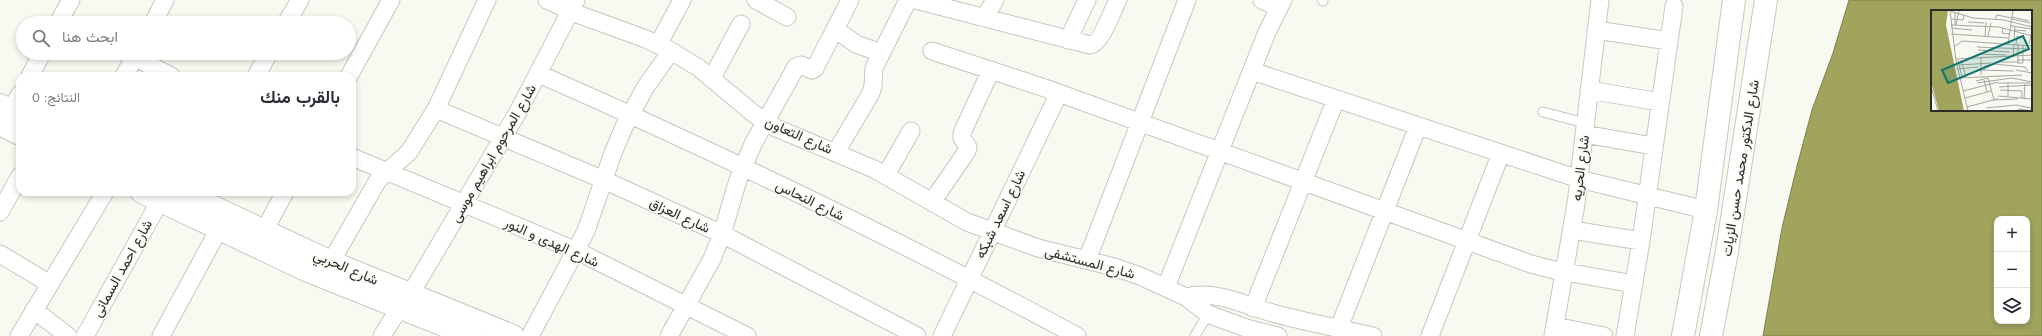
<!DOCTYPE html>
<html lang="ar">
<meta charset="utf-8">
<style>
:root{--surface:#fff;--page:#f2f2f3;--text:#2b2b33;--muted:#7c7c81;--line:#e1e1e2}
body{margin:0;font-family:Jost,Vazirmatn,sans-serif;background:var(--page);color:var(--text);direction:rtl}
.controls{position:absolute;right:12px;bottom:12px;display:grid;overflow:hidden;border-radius:8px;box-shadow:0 2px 6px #0003}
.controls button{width:36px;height:36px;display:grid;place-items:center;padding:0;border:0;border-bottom:1px solid var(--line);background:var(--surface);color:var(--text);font:20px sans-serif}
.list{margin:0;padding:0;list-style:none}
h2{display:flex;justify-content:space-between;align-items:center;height:52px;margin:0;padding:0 16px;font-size:17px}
h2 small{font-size:13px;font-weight:400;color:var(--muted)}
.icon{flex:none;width:22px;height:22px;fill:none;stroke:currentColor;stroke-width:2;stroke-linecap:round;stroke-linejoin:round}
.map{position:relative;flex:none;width:2042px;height:336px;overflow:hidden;direction:ltr}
.search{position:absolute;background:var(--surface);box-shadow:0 2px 6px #0003;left:16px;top:16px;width:340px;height:44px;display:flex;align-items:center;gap:10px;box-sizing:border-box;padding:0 14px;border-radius:22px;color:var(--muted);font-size:15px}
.panel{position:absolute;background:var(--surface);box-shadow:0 2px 6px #0003;left:16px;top:72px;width:340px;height:124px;border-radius:12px;direction:rtl}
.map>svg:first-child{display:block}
.water{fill:#a0a45d;stroke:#7d804d;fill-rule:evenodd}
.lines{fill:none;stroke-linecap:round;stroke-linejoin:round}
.service-casing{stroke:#c7c7c0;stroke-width:11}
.minor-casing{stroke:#c7c7c0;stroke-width:19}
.tertiary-casing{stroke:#c7c7c0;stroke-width:24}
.service{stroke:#fff;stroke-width:9}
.minor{stroke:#fff;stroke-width:17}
.tertiary{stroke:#fff;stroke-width:22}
.labels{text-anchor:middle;stroke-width:3;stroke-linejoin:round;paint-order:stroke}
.street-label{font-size:14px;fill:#2b2b28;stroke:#f8f9f1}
.inset-road{fill:none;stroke:#a6a7a1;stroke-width:1}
.view{fill:#0f766e;fill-opacity:0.15;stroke:#0f766e;stroke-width:2}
.inset-edge{fill:none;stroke:#2b2b28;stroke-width:2}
</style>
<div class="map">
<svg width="2042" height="336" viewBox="0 0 2042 336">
<rect width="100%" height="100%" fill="#f8f9f1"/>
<!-- water -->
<path class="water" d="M1849,0h193v336h-279l19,-108 15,-62 15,-56 21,-57zM1932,11h99v99h-99zM1997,219h30v102h-30z"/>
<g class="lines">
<defs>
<path id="service" d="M1322,0l1,1
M1543,112l42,11
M1195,336l13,-22"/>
<path id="minor" d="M547,0l33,15 66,24 25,12 28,17 55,46 22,14 98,41 93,53 71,26 76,19 26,9 46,21 22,17 38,14 32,8
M756,0l31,17
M916,0l174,45c11,-1 22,-34 28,-45
M1262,0l17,8
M984,18l11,-18
M58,23l13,-23
M153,23l12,-23
M286,23l14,-23
M835,29l21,15 25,9
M1596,30l73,11
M1068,40l19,-40
M658,45l24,-45
M932,51l110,36 489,177 23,6 80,14
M126,53l45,23
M1252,71l327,108 127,31
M539,74c182,80 362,167 538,262
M30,76l12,-23
M124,76l13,-23
M256,76l13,-23
M349,76l42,-76
M712,78l29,-54
M1589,90l71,12
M436,109l168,71 118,54 195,102
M11,110l9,-16
M1584,134l69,12
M836,152l35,-59 2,-7 1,-18 34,-68
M352,157l225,94 170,85
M886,175l25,-44
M932,202l35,-51 1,-4 -6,-9v-5l29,-63
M0,212l20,-36
M1572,230l69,11
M264,231l21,-39
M0,254l50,30
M1087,260l100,-260
M331,262l47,-82 31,-28 27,-43 51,-109
M1166,287l101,-255 16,-32
M411,293l107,-181 58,-112
M1186,297c32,-8 64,11 94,18 31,8 62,14 93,21
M1253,308l83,-209
M34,310l34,26
M1555,326l49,10
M1339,328l79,-202
M19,336l86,-144
M85,336l75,-135
M161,336l58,-107
M382,336l18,-29
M530,336l56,-105 27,-78 11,-26 21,-39 26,-37
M669,336l43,-77 10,-25 16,-54 15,-36 43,-77 5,-2 11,5 3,-2 35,-68
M942,336l117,-243
M1430,336l71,-183
M1553,336l23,-132 24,-204
M1625,336l16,-95 33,-235"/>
<path id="tertiary" d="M0,105l20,10
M0,124l20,10
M142,192l164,78 165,66
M181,192l150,70 182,74
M1683,336l23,-126 28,-210
M1711,336l15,-79 40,-257"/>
</defs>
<!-- service casing -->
<use href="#service" class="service-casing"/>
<!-- minor casing -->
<use href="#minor" class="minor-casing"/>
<!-- tertiary casing -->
<use href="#tertiary" class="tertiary-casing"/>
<!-- service -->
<use href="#service" class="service"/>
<!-- minor -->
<use href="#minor" class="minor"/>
<!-- tertiary -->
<use href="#tertiary" class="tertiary"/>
</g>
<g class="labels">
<!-- street labels -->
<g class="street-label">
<text transform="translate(799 135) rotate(24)" y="5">شارع التعاون</text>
<text transform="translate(493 153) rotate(-60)" y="5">شارع المرحوم ابراهيم موسى</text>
<text transform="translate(1580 168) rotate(-83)" y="5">شارع الحريه</text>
<text transform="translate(1740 168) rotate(-81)" y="5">شارع الدكتور محمد حسن الزيات</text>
<text transform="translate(810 200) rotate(26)" y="5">شارع النحاس</text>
<text transform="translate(1000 214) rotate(-64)" y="5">شارع اسعد شبكه</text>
<text transform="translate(680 215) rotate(25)" y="5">شارع العزاق</text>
<text transform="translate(552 242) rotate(24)" y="5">شارع الهدى و النور</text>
<text transform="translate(1090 262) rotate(15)" y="5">شارع المستشفى</text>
<text transform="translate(346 267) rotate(23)" y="5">شارع الحربي</text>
<text transform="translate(122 268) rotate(-61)" y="5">شارع احمد السمانى</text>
</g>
</g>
<!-- overview -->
<g transform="translate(1931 10)">
<rect width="101" height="101" fill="#f8f9f1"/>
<path d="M0,0h17l-2,15 18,86h-25l-8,-29z" fill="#a0a45d"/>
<path class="inset-road" d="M19,0l6,51 12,50M19,1l23,7 31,2 28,7M81,7l17,4M20,9l12,1 1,-5M81,9l18,4M64,10l2,-5 15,3M37,12l16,1M20,15l48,2 33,9M24,15v-13M25,15l3,-15M80,16l21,3M20,18l21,2M72,18l-1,5 7,1M83,20l12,1M20,24l57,4M54,26l1,-14M57,26l3,-13M83,29l1,-12M77,34l5,-34M85,34l1,-8 5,1M98,34l3,-13M23,37l8,-6 70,5M46,37l49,2M47,40l32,2M47,44l28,1M50,47v18M82,47l1,-13M24,49l77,-4M27,50l4,17M30,50l5,17M86,50h15M66,52h21M87,53h5v-18M87,54v-20M28,55l32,-2M26,59l21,-2M47,60l36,1M85,60l16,3M53,61l1,-5 9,-2 31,3 3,4M29,68l62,-3M53,70l3,12M45,71l12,-3 6,22 4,-2M46,73l35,-5 20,4M67,73h32M0,76l7,25M68,77l32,-2M69,80l22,1v7M32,81l35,-9M67,86l34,3M77,86v-14M34,88l26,-7M93,89l1,-15M36,97l26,-7 25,-1M55,98l30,-3 15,3M84,101l6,-2 9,2"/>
<path class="view" d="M92,26l6,13 -81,34 -6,-13z"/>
<rect width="101" height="101" class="inset-edge"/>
</g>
</svg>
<div class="controls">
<button>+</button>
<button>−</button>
<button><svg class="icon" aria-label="layers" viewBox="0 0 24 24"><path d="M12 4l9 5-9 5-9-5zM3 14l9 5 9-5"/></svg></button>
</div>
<div class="search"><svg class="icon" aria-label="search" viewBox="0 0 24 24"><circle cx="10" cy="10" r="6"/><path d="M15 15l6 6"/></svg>ابحث هنا</div>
<section class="panel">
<h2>بالقرب منك<small>النتائج: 0</small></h2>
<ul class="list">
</ul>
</section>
</div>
